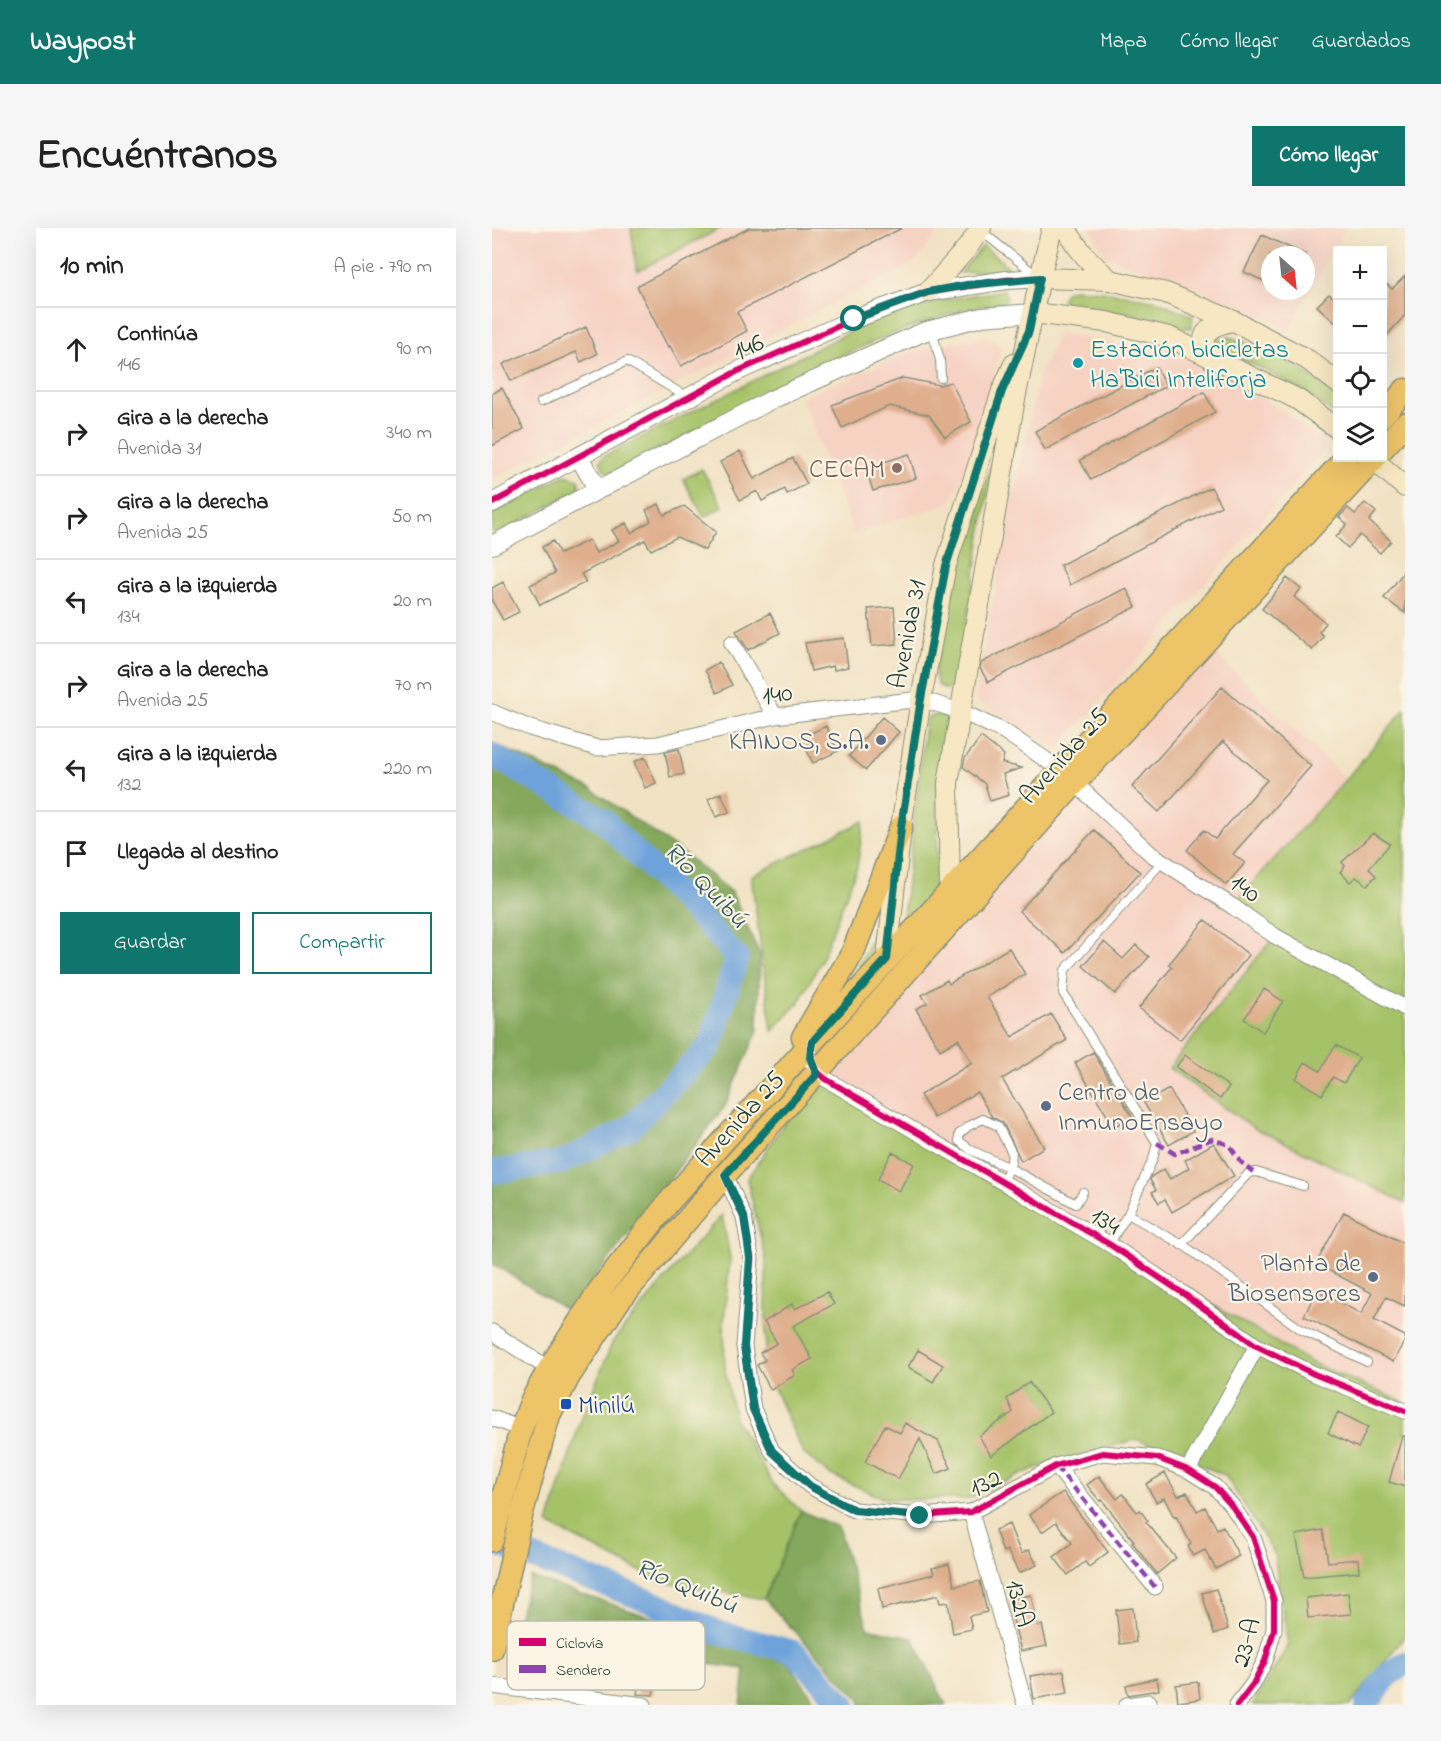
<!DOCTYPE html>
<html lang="es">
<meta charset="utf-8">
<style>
:root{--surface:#fff;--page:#f6f6f6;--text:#222;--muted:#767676;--line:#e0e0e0;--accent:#0f766e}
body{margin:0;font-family:"Indie Flower",sans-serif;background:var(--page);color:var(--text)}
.controls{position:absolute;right:18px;top:18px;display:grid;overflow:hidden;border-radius:0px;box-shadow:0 6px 24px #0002}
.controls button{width:54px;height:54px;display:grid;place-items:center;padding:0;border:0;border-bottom:2px solid var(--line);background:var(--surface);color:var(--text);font:30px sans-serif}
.compass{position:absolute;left:769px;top:18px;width:54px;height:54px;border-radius:50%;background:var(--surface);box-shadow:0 6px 24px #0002;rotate:153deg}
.stop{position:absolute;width:18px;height:18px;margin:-14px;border:4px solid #0f766e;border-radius:50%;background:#fff}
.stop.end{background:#0f766e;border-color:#fff;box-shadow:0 2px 6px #0008}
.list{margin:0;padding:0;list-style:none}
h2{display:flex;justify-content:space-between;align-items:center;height:78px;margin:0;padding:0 24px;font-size:26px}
h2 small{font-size:20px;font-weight:400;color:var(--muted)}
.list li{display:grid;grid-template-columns:39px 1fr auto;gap:18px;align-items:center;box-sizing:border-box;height:84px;padding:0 24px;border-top:2px solid var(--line)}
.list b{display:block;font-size:22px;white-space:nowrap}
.list p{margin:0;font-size:20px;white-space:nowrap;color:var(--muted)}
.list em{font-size:20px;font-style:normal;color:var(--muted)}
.actions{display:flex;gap:12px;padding:18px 24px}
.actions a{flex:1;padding:14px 0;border:2px solid var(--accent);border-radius:0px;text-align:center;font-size:21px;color:var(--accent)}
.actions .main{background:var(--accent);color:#fff}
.icon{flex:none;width:33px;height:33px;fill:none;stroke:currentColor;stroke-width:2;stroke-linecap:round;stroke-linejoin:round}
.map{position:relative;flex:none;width:913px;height:1477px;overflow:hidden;border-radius:0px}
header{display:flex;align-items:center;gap:36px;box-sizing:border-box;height:84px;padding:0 30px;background:var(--accent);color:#fff}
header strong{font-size:28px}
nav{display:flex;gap:33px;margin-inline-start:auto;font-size:21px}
.intro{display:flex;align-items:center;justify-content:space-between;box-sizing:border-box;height:144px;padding:0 36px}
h1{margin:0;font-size:42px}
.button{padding:15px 27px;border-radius:0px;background:var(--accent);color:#fff;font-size:21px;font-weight:700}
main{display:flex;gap:36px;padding:0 36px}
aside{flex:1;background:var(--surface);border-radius:0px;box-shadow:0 6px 24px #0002}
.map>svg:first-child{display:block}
.built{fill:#f6d2c3;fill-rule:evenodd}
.green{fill:#a6c268;stroke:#62804e;stroke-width:1.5}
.forest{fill:#84a85c;stroke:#527248;stroke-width:1.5}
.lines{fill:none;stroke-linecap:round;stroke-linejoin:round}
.river{stroke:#6da2da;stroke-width:24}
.building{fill:#dfaf8d}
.service-casing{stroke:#88907c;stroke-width:10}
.minor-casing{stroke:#88907c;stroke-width:17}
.tertiary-casing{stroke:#88907c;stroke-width:20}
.secondary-casing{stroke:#88907c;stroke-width:22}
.primary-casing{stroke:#88907c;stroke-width:25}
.service{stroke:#fff;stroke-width:8}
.minor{stroke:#fff;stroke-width:15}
.tertiary{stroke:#fff;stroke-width:18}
.secondary{stroke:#f8e7c3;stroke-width:20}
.primary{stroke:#eec469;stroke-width:22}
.quiet{stroke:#8e44ad;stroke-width:4.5;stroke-dasharray:9 4.5;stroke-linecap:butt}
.cycleway-casing{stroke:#fcf5e5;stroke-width:10}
.cycleway{stroke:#d6006c;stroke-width:6}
.route{stroke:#0f766e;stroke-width:8}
.culture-dot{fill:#0f9aa8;stroke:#fcf5e5;stroke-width:2}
.education-dot{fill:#8d6e63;stroke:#fcf5e5;stroke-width:2}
.service-dot{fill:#5c6f8a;stroke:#fcf5e5;stroke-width:2}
.transit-dot{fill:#1a4fb4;stroke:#fcf5e5;stroke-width:2}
.labels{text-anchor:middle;stroke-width:4.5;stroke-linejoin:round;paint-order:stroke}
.street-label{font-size:26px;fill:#1f3d34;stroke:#fcf5e5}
.culture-label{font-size:26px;fill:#0d838f;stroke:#fcf5e5;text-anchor:start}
.education-label{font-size:26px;fill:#785e54;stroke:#fcf5e5;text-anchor:end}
.service-label{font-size:26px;fill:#4e5e75;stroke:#fcf5e5;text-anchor:end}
.transit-label{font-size:26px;fill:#164399;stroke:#fcf5e5;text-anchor:start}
.water-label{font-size:27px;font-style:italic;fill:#365b66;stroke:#fcf5e5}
.key{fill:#fcf5e5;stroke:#babeb0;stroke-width:1.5}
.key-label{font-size:16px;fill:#1f3d34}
</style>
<header>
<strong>Waypost</strong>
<nav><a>Mapa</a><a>Cómo llegar</a><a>Guardados</a></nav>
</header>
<div class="intro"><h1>Encuéntranos</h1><a class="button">Cómo llegar</a></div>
<main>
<aside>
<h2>10 min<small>A pie · 790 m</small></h2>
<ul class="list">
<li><svg class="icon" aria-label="ahead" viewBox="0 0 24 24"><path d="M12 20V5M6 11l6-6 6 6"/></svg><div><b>Continúa</b><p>146</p></div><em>90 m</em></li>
<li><svg class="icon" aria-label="right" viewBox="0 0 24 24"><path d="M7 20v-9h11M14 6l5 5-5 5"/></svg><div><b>Gira a la derecha</b><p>Avenida 31</p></div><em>340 m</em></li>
<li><svg class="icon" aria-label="right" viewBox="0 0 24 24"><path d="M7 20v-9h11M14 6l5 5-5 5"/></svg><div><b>Gira a la derecha</b><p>Avenida 25</p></div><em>50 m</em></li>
<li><svg class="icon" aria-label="left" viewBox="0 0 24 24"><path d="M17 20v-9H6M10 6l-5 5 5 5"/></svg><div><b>Gira a la izquierda</b><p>134</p></div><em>20 m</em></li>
<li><svg class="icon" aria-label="right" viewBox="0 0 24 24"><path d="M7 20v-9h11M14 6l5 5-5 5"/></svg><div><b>Gira a la derecha</b><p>Avenida 25</p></div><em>70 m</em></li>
<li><svg class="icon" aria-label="left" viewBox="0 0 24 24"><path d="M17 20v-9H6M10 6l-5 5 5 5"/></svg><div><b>Gira a la izquierda</b><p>132</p></div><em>220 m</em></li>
<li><svg class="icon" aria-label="arrive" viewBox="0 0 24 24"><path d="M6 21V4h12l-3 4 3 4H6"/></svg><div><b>Llegada al destino</b></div></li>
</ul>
<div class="actions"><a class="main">Guardar</a><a>Compartir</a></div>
</aside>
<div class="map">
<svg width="913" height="1477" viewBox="0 0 913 1477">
<rect width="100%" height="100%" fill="#fcf5e5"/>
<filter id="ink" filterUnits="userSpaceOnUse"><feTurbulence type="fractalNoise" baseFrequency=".0167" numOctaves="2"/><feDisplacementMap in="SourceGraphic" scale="12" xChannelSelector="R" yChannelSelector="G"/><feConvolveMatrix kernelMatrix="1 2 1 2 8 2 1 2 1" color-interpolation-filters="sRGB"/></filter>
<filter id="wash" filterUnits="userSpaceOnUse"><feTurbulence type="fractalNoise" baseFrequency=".008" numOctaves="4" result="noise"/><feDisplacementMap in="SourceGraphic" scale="24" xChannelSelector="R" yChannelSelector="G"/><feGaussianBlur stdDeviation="1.35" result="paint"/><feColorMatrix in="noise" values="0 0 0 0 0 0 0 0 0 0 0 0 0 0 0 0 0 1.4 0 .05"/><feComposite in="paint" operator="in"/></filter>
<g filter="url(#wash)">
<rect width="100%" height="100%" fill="#f1e2c4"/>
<!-- built -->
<path class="built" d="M0,0h449l-25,33 -424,218z
M598,0h255l-57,102 -40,-22 -113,-40 -30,-13zM778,27h36v36h-36z
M567,105l120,21 67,32 50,35 31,26 -269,302 -28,-15 -55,-35 28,-153 37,-174z
M494,109l15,10 -21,87 -29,68 -97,32 -53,-137 114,-47z
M712,415l142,136 -114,127 43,30 -18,194 19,8 129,65v200l-95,-41 -166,-95 -327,-193z"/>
<!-- green -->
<path class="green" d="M139,0h90l-84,43z
M491,18l29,24 -52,3z
M581,61l30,2 54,10 36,15 -2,12 -12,1 -50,-16 -63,-6 -4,-8 3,-7z
M512,62l3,9 -2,3c-88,14 -168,55 -247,96 -47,24 -95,49 -143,74l-6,1 -5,-3 -4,-9 4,-5 269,-136 64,-19z
M737,109c40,11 76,33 108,58v22l-29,-23 -43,-24 -47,-21 -1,-9z
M502,228l-37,226 -5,7h-8l-7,-5 -2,-14 22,-106z
M210,241l21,38 -19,10 -21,-38z
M73,247l14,4v8l-5,6 -82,43v-22z
M913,481v494l-129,-65 -19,-8 -88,-62 105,-131 -42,-31 114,-127z
M446,487l9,2 2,9 -11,56 -1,105 -35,38 23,-200 3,-8z
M372,593l-7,46 -35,92 -23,43 -27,29 -21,-155z
M391,676l-6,47 -43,52 31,-50z
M325,846l493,288 95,41v233l-55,69h-98l36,-59 -14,-93 -49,-78 -89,-36 -103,30 -65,30h-83l-56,-25 -26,-21 -37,-83v-110l-19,-81z
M230,987l8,43 -6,63 1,49 10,49 38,65 28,27 -37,88 -103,-17 -113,-58 32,-102 33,-81 69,-82z"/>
<!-- forest -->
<path class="forest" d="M0,515l99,46 91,63 50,41 28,62 -2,75 -33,76 -156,206 -77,-49z
M309,1283l37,16 30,101 45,10 33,67h-85l-1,-5 -96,-101z
M38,1349l258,86 30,42h-77l4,-36 -233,-31z"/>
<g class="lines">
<!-- river -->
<path class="river" d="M0,527l111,65 91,91 43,47 -27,88 -81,83 -66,33 -71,10
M2,1315l160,60 63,29 77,20 50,53
M874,1477l22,-30 17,-12"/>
</g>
<g id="blocks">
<!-- building -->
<path class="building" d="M257,0h153l-165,84 10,19 -66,35 -11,-20 -2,1 -31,-61z
M770,7l44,20h-36v29l-26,-12z
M913,48v39l-22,25v-59l9,8z
M837,66l9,8v23l-21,-19z
M94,99l11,27 -16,8 -5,-10 -65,29 -8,-17z
M664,139l10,19 -121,64 -10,-19z
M411,150l36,7 12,-3 20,40 -26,15 -16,-22 -40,-9 -47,22 -10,-23z
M10,160l22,41 -32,17v-52z
M712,164l11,20 -124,68 -11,-20z
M248,223l14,28 39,-21 14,26 -20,10 -2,-5 -23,12 -5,-10 -17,9 -20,-38z
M417,226l7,24 -43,13 -7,-23z
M719,259l10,19 -151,79 -10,-20z
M873,275l11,9 -7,9 22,20 -11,12 -20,-18 -12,13 -12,-11 11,-13 -8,-7 9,-9 7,6z
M167,276l5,11 20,-9 32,26 -11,18 -28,-13 -26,13 -6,-10 -64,34 5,8 -46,23 -10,-20 25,-12 -13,-26 11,-6 7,13 29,-14 7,13 23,-12 -7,-11 14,-7 5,10 20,-12 -5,-11z
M913,342v43l-21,-15z
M795,350l14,11 -7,8 32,26 -7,9 4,4 -11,14 -50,-41z
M11,354l16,30 -16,8 -11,-19v-13z
M634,360l10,19 -148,75 -8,-14 1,-5z
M402,379l3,37 -25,2 -4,-37z
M278,385l10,20 -32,17 -12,-19z
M352,410l4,29 -14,3 -1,-4 -22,5 -6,-28z
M227,434l13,23 -15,8 -12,-23z
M730,459l89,79 -78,88 12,9 -19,22 -39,-35 17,-20 11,9 52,-59 -44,-39 -64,71 -27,-25z
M390,489l17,15 -33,38 -17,-14z
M334,498l12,25 -25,12 -12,-25z
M489,509l23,18 -2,8 20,5 -19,6 6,21 -19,6 -5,-17 -22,-17 2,-9z
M187,521l5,25 -14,3 -5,-25z
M153,529l11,26 -11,5 -11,-26z
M229,565l8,19 -13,5 -8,-18z
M602,602l46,42 -75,81 -46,-42z
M881,605l17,11 -21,24 7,8 -9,9 -11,-8 -6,5 -10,-10 5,-6 -3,-4z
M713,692l44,35 -69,85 -41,-32 33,-41 -3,-3z
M612,714l19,17 13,-14 13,12 -34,37 -32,-28z
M517,720l16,26 -38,23 25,40 39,-23 16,26 -65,39 42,68 -23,14 -18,-38 -11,-6 -15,-25 -43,26 -14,-23 52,-32 -14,-24 -18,11 -24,-41 11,-6 -5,-8 25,-15 2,4z
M772,761l19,12 -20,31 -19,-13z
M844,817l23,13 -15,25 -11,-6 -11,18 -26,-16 9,-17 15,9z
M601,824l39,64 -18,11 -39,-64z
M693,827l44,32 -9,12 -44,-32z
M677,861l24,42 -24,14 -25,-42z
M722,915l20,33 -62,36 -7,-13 -6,4 -7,-11 4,-2 -6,-10 2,-4 12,-7 6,10 19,-11 -4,-8z
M400,924l22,12 -15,27 -21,-12z
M852,984l61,32v62l-19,-9 -12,23 31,16v4l-12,22 -89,-46 13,-26 44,24 11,-21 -56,-29z
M335,1064l7,12 -41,22 19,33 -20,11 3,5 -24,15 -14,-25 8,-5 -5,-7 17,-10 -13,-21 28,-18 3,5z
M426,1122l25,15 -10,17 -25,-15z
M537,1154l22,30 -60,44 -12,-20 34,-24 -6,-13z
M846,1184l30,15 -10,21 -30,-15z
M413,1195l33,18 13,27 -15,6 -16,-35 -22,40 -33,-17 20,-37 15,8z
M910,1208h3v51l-16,-5z
M673,1245l13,23 9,-4 10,19 8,-4 12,22 6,-3 16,30 -23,13 -11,-19 -12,6 -5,-10 3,-2 -15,-28 -2,1 -10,-19 -8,4 -10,-18z
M607,1248l18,23 6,-5 14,18 3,-2 8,11 -2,1 30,36 -19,16 -25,-32 2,-1 -32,-41 -2,1 -13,-16z
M571,1264l45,60 -19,15 -4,-5 -17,13 -14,-18 18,-14 -16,-21 -14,10 -13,-17z
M517,1296l12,30 8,-4 8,15 -18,8 -12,-23 -4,2 -8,-22z
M831,1302l5,32 30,-3 1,13 -55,5 -8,-42z
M457,1336l5,22 26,-5 7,31 -18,4 3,13 -19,4 -5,-31 -8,1 -2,-8 -56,14 -4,-21 56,-14 -2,-6z
M724,1361l12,40 -14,5 -12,-41z
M856,1365l3,21 -43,4 -2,-20z
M539,1367l7,31 4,-1 5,21 -26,5 -13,-51z
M641,1380l3,34 -16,2 -4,-34z
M149,1432l17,3 -5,32 -16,-1 1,-5 -5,-1 2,-24h6z
M572,1443l4,22 -34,6 -4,-23z
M665,1450l2,12 -31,5 -2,-10z
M706,1454l2,17 -22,3 -2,-17z"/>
</g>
</g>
<g filter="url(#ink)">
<use href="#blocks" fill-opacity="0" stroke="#88907c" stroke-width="1.5"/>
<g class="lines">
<defs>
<path id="service" d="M488,2l56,45
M440,102l8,30 1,18
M49,174l86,-41 60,36
M509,954l9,-14 2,-15 -14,-27 -15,-7 -14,7 -10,8v7l12,9 39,18 66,36 7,-12
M636,986l25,-55 4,-16 -94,-150 2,-23 97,-108
M617,1016l19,-30 58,33 116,83 65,32
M689,1017l68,-72 7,-1 47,14"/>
<path id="minor" d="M240,415l43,73
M0,484l38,16 67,20 61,-4 117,-28 146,-17 41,13 43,20 56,38
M583,555l76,71 81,52 43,30 130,72
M321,837l4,9 12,7 280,163 72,48 76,54 57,28 91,37
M233,947l19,42 7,41 -7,88 9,63 19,42 38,35 44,24 66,6 51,-4 85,-46 47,-13 54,5 31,12 27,17 17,19 21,31 21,64v29l-9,31 -12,23 -16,21
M0,1104l57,37
M0,1190l29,11
M564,1238l99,121
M696,1242l69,-124
M479,1284l54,193
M0,1458l152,19
M635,1477l22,-3"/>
<path id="tertiary" d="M87,229l18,31
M0,275l244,-131 118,-53 74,-27 79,-12 33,-2
M0,317l279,-145 152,-68 59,-15 51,-4"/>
<path id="secondary" d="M574,0c11,22 26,36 44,52
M548,50l70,2 56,13 68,28 74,39 30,23
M436,64l39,-44 14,-20
M541,85l73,9 63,15 128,62 41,30
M719,130c-2,-4 -7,-10 -7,-14 -2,-17 18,-21 30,-23
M880,230l33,29
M458,665l-2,-110 66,-379 26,-126 12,-50
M395,731l14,-132 20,-128 25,-134 56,-174 12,-27"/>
<path id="primary" d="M890,188l23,-26
M890,221l23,-25
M311,809l50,-85 48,-125
M0,1312l29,-111 11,-29 17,-31 52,-81 67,-85 144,-161 534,-584
M0,1421l29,-133 28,-101 20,-39 49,-74 107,-127 350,-392 300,-325"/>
</defs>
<!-- service casing -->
<use href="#service" class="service-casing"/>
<!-- minor casing -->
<use href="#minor" class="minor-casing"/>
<!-- tertiary casing -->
<use href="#tertiary" class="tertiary-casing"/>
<!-- secondary casing -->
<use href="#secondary" class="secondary-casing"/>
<!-- primary casing -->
<use href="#primary" class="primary-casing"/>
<!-- service -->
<use href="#service" class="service"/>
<!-- minor -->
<use href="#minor" class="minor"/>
<!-- tertiary -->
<use href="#tertiary" class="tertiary"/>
<!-- secondary -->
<use href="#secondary" class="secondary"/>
<!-- primary -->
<use href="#primary" class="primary"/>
<!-- quiet -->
<path class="quiet" d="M665,915l18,11 37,-15 17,6 12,17 12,10
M564,1238l99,121"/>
<defs>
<path id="cycleway" d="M0,275l244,-131 118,-53 74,-27 79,-12 33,-2
M320,814c-2,20 -1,28 17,39l280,163 72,48 76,54 57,28 91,37
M233,947l19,42 7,41 -7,88 9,63 19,42 38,35 44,24 66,6 51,-4 85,-46 47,-13 54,5 31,12 27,17 17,19 21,31 21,64v29l-9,31 -12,23 -16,21"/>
</defs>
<!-- cycleway casing -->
<use href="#cycleway" class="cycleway-casing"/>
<!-- cycleway -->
<use href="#cycleway" class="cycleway"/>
</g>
</g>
<g class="lines" filter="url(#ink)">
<!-- route -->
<path class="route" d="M362,91l74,-27 39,-7 73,-7 -11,53 -27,60 -56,175 -25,133 -20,128 -14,132 -75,83 -2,16 7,16 -92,101 19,42 6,41 -6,88 9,63 19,42 38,35 44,24 66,6"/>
</g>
<!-- markers -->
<circle class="culture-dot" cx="586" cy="135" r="6"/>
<circle class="education-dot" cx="405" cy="240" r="6"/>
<g class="service-dot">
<circle cx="389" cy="512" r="6"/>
<circle cx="554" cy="878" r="6"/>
<circle cx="881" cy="1049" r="6"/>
</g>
<rect class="transit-dot" x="68" y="1170" width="12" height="12" rx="3"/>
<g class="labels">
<!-- street labels -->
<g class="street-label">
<text transform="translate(256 118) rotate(-25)" y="9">146</text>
<text transform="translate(414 406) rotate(-79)" y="9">Avenida 31</text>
<text transform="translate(285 465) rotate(-9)" y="9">140</text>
<text transform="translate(571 527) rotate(-48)" y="9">Avenida 25</text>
<text transform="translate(754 659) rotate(34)" y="9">140</text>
<text transform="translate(247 890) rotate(-48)" y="9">Avenida 25</text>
<text transform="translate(614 992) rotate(31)" y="9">134</text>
<text transform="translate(493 1254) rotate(-27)" y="9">132</text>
<text transform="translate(529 1375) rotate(75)" y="9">132A</text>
<text transform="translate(753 1414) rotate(-75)" y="9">23-A</text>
</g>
<!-- culture labels -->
<g class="culture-label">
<text x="598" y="129">Estación bicicletas<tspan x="598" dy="30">Ha'Bici Inteliforja</tspan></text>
</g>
<!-- education labels -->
<g class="education-label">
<text x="393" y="249">CECAM</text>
</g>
<!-- service labels -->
<g class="service-label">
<text x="377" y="521">KAINOS, S.A.</text>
<text x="566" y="872" text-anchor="start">Centro de<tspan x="566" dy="30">InmunoEnsayo</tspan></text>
<text x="869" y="1043">Planta de<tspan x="869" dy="30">Biosensores</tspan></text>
</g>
<!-- transit labels -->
<g class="transit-label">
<text x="86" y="1185">Minilú</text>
</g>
<!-- water labels -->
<g class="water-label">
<text transform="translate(215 656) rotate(46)" y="9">Río Quibú</text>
<text transform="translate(195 1357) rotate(22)" y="9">Río Quibú</text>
</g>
</g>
<!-- legend -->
<rect x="15" y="1393" width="198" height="69" rx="9" class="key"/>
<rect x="27" y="1410" width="27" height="8" fill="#d6006c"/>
<rect x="27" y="1437" width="27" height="8" fill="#8e44ad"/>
<g class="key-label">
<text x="64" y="1420">Ciclovía</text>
<text x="64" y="1447">Sendero</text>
</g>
</svg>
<div class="controls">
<button>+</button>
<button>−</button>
<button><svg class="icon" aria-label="locate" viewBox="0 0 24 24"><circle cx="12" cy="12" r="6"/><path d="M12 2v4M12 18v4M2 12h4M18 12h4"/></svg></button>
<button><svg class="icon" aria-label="layers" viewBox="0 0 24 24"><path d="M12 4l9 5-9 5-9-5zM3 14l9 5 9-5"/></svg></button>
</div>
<svg class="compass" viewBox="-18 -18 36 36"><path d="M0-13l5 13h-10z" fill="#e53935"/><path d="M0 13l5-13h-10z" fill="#767676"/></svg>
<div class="stop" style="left:362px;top:91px"></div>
<div class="stop end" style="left:428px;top:1288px"></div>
</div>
</main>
